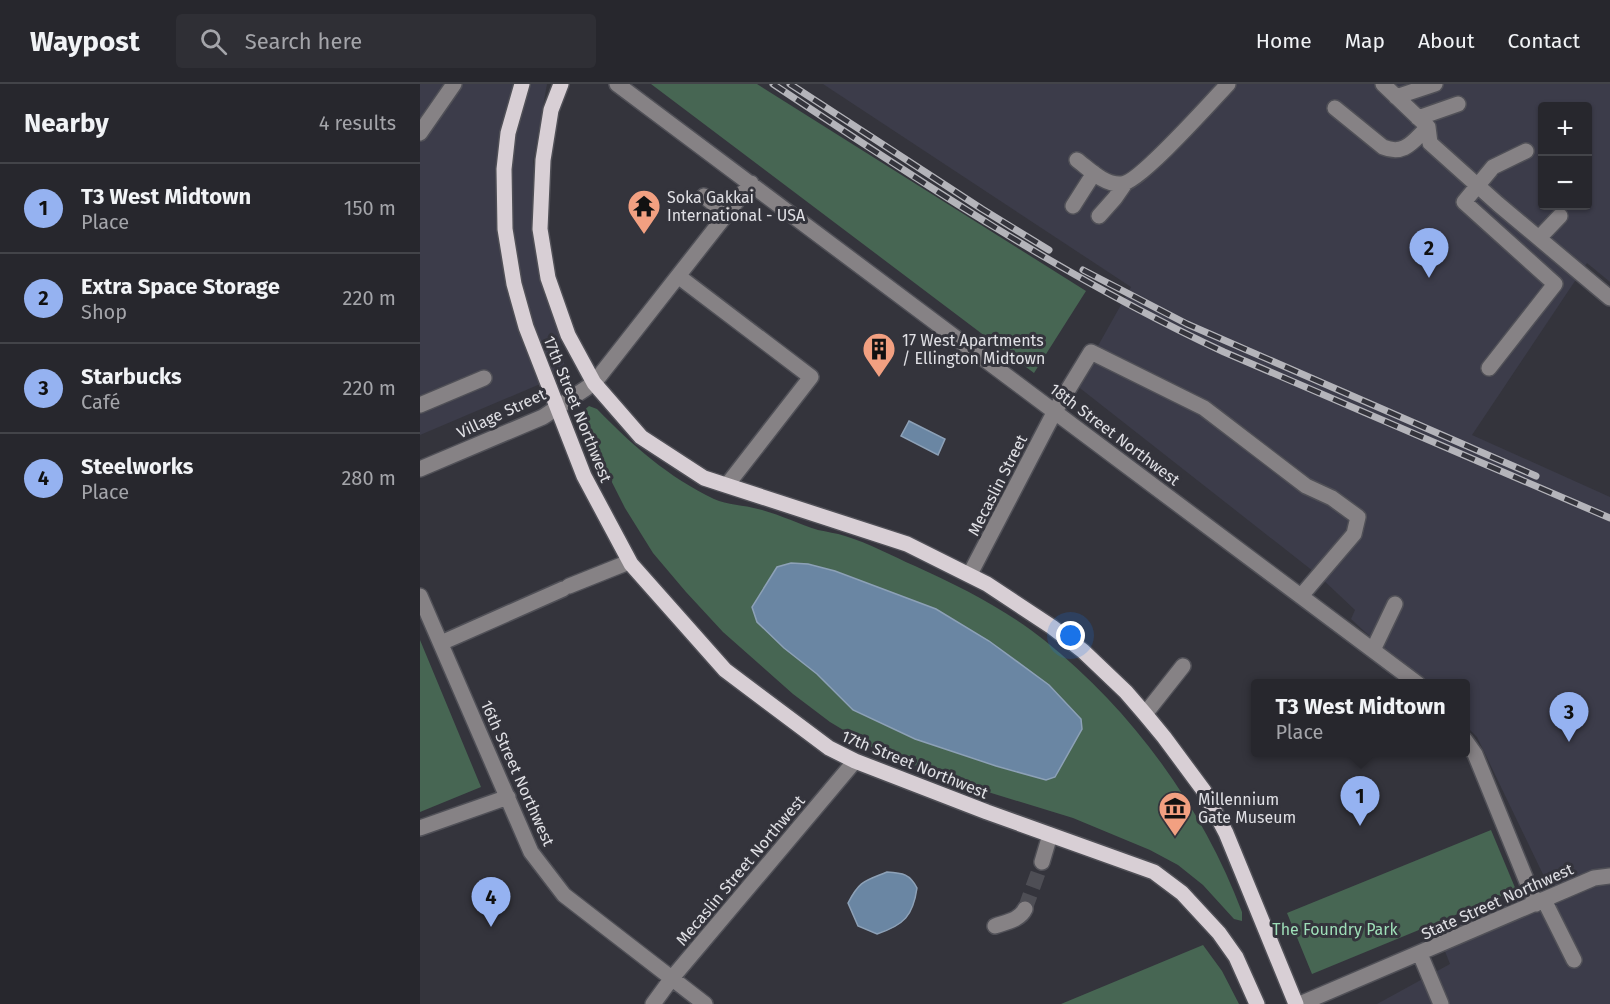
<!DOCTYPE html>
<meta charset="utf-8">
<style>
:root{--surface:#27272d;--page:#2f2f35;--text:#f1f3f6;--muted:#a4a5aa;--line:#434449;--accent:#95b2f1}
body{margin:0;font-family:"Fira Sans",sans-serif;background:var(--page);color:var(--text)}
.controls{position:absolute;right:18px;top:18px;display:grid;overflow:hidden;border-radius:6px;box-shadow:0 2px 4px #0004}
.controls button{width:54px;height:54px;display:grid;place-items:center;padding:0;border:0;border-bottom:2px solid var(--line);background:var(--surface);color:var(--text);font:30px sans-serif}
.you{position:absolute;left:651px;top:552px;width:21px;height:21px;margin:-15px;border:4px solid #fff;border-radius:50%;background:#1a73e8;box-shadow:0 0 0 9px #1a73e833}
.badge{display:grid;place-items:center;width:39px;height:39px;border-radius:50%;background:var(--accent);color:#111;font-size:20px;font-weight:700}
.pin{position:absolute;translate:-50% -50px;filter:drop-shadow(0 2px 3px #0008)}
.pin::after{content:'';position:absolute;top:32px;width:21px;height:18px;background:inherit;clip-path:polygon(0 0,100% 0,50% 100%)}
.popup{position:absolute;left:831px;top:595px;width:219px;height:78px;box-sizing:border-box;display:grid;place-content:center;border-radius:6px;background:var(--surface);filter:drop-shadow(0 2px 4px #0005);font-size:20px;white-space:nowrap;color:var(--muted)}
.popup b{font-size:22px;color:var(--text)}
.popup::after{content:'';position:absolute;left:50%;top:100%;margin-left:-12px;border:12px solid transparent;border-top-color:var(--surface)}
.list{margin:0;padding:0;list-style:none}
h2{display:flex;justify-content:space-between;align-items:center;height:78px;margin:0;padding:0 24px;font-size:26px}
h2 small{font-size:20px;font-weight:400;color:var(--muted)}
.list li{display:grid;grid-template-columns:39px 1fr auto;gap:18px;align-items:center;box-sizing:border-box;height:90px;padding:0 24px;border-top:2px solid var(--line)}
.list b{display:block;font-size:22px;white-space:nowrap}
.list p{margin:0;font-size:20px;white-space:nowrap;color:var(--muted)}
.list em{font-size:20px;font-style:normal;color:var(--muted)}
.icon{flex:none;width:33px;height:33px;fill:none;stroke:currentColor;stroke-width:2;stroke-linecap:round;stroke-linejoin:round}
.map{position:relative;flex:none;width:1190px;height:920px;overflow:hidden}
header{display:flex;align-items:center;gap:36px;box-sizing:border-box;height:84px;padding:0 30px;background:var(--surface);border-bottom:2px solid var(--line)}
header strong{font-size:28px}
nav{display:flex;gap:33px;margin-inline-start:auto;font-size:21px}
.search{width:420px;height:54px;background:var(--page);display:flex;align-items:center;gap:15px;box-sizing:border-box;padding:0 21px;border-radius:6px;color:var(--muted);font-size:22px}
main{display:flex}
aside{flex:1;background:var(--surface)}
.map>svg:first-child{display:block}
.built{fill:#3c3c4a;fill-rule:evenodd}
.green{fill:#476653}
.water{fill:#6a86a3;stroke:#8da1b7;stroke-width:1.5}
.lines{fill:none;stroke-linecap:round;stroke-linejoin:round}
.minor-tunnel{stroke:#4e4e55;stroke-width:15;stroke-dasharray:15 8;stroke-linecap:butt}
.minor-casing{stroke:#505057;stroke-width:18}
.major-casing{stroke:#505057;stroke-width:18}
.minor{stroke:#868285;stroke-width:15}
.major{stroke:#d8cfd5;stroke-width:15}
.rail-casing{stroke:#b4b4ba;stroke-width:7}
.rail{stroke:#34343c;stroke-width:4.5;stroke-dasharray:14;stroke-linecap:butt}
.labels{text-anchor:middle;stroke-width:6;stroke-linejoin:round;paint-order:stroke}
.poi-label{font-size:16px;fill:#e0e0e5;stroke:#34343c;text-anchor:start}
.street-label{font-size:16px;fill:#e0e0e5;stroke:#34343c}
.park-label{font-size:16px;fill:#9edeb8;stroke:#34343c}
</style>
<header>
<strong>Waypost</strong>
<div class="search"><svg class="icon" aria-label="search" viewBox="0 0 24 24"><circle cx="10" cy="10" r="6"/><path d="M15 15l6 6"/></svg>Search here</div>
<nav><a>Home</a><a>Map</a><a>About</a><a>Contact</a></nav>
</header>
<main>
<aside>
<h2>Nearby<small>4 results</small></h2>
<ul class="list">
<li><span class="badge">1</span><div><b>T3 West Midtown</b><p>Place</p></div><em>150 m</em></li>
<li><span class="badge">2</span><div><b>Extra Space Storage</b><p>Shop</p></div><em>220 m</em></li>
<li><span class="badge">3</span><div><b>Starbucks</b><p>Café</p></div><em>220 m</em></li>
<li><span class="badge">4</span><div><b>Steelworks</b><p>Place</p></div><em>280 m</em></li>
</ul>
</aside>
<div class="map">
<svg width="1190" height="920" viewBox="0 0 1190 920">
<rect width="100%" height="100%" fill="#34343c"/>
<!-- built -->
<path class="built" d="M0,0h127l-14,78 15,116 18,95 -146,62z
M403,0h787v198l-23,-19 -115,172 138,62v507h-233l73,-40 -13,-33 113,-42 -73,-152 -12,-12v-41l-45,-1 -69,-64 4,-9 -37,-35 -242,-190 55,-98zM1122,22h46v100h-46z"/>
<!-- green -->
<path class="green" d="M231,0h106l329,207 -52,82z
M169,322l8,3c35,36 71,68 117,90 13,6 30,6 44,10 21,5 40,15 60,21 9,2 18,3 27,6 24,7 47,20 70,30 46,21 90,43 129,74 88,70 159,168 198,272v9l-8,-2 -31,-34 -25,-20 -28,-15 -77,-32 -111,-34 -38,-16 -34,-10 -60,-36 -37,-28 -70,-62 -37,-40 -33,-39 -28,-45 -43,-85 -1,-10z
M0,556l61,147 -61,25z
M1071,746l25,60 -204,84 -25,-61z
M783,861l19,26 17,33h-178z"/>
<!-- water -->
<path class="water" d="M489,337l36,18 -7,16 -37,-19z
M371,479l17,1 27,7 101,38 53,32 60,44 32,34 1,10 -27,48 -9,3 -50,-14 -81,-27 -62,-29 -36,-36 -33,-26 -27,-26 -5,-15 25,-40z
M467,788c16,1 23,2 30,16 -4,28 -13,37 -40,46l-19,-8 -10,-23c12,-23 17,-22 39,-31z"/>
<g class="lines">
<!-- minor-tunnel -->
<path class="minor-tunnel" d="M605,825l17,-47"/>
<defs>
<path id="minor" d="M197,0l801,600
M963,0l45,43 2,16 68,61 112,94
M976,13l39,-13
M915,24l48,39c22,9 30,-6 45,-20
M998,34l40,-14
M0,49l34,-49
M657,76c12,9 27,25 44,24 17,0 91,-83 107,-100
M284,112l23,18
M653,122l21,-33
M679,132l16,-18 9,-13
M1119,154l21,-22
M258,192l133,101 -84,108
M1069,284l66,-84 -91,-82 29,-35 33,-16
M0,321l64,-27
M0,385l123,-52 51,-34 157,-200
M550,490l85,-163 36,-59 113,56 102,78 26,12 26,19 -4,17 -53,62
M149,502l60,-24
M0,512l111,256 33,43 141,109
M21,559l122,-54
M953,566l22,-46
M725,630l38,-48
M1045,656l10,14 61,150
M0,744l88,-31
M622,778l8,-27
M1124,816l30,60
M575,842c11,-4 25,-6 30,-17
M1000,870l21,50
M233,920l19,-26 183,-217
M880,920l294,-126 16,-2"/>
<path id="major" d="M102,0l-14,49 -4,36 1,60 9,55 12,43 58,149 47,88 94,106 104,78 26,13 132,51 167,60 28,21 37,40 17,24 21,47
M141,0l-10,26 -8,50 -3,69 8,49 20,57 26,48 47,54 63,41 203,66 80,40 65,43 31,24 43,41 19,22 19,23 40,54 22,42 70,171"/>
</defs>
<!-- minor casing -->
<use href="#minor" class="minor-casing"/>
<!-- major casing -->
<use href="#major" class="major-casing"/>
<!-- minor -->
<use href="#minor" class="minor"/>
<!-- major -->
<use href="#major" class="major"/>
<defs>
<path id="rail" d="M353,0c146,97 292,194 451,268l386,166
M370,0l192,125 67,41
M663,186l104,54 349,152"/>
</defs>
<!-- rail casing -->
<use href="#rail" class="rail-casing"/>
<!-- rail -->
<use href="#rail" class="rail"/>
</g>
<!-- icons -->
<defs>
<symbol id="temple-pin" viewBox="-11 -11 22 30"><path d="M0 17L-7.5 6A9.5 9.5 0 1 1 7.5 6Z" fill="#f2a081" stroke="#34343c"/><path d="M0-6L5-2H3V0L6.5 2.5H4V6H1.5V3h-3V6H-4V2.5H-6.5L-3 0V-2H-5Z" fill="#111"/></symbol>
<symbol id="building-pin" viewBox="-11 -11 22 30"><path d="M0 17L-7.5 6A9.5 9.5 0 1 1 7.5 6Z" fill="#f2a081" stroke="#34343c"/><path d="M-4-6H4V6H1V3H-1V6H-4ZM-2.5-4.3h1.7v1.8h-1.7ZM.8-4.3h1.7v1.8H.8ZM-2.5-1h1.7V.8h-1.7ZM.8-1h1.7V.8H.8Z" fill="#111"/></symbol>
<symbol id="museum-pin" viewBox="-11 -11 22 30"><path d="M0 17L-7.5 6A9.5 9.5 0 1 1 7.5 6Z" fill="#f2a081" stroke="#34343c"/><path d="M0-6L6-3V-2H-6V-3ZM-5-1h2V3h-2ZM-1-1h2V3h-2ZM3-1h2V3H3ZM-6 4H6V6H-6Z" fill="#111"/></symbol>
</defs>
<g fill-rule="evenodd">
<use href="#temple-pin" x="205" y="103" width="38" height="52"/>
<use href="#building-pin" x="440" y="246" width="38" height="52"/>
<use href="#museum-pin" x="736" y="705" width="38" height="52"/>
</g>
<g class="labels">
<!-- poi labels -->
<g class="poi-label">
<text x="247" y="119">Soka Gakkai<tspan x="247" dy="18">International - USA</tspan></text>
<text x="482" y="262">17 West Apartments<tspan x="482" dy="18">/ Ellington Midtown</tspan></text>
<text x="778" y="721">Millennium<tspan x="778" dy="18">Gate Museum</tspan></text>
</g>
<!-- street labels -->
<g class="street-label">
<text transform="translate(158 325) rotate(68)" y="6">17th Street Northwest</text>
<text transform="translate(81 329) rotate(-25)" y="6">Village Street</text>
<text transform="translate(695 350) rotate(37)" y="6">18th Street Northwest</text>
<text transform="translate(577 401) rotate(-63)" y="6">Mecaslin Street</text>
<text transform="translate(495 680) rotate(22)" y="6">17th Street Northwest</text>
<text transform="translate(98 689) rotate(66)" y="6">16th Street Northwest</text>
<text transform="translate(320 786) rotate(-50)" y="6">Mecaslin Street Northwest</text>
<text transform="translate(1077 817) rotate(-24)" y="6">State Street Northwest</text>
</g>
<!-- park labels -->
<g class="park-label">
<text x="915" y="851">The Foundry Park</text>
</g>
</g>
</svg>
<div class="controls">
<button>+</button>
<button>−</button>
</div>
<div class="you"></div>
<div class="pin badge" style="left:940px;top:742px">1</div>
<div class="popup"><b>T3 West Midtown</b>Place</div>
<div class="pin badge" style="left:1009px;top:194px">2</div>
<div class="pin badge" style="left:1149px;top:658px">3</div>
<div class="pin badge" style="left:71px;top:843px">4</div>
</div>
</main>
